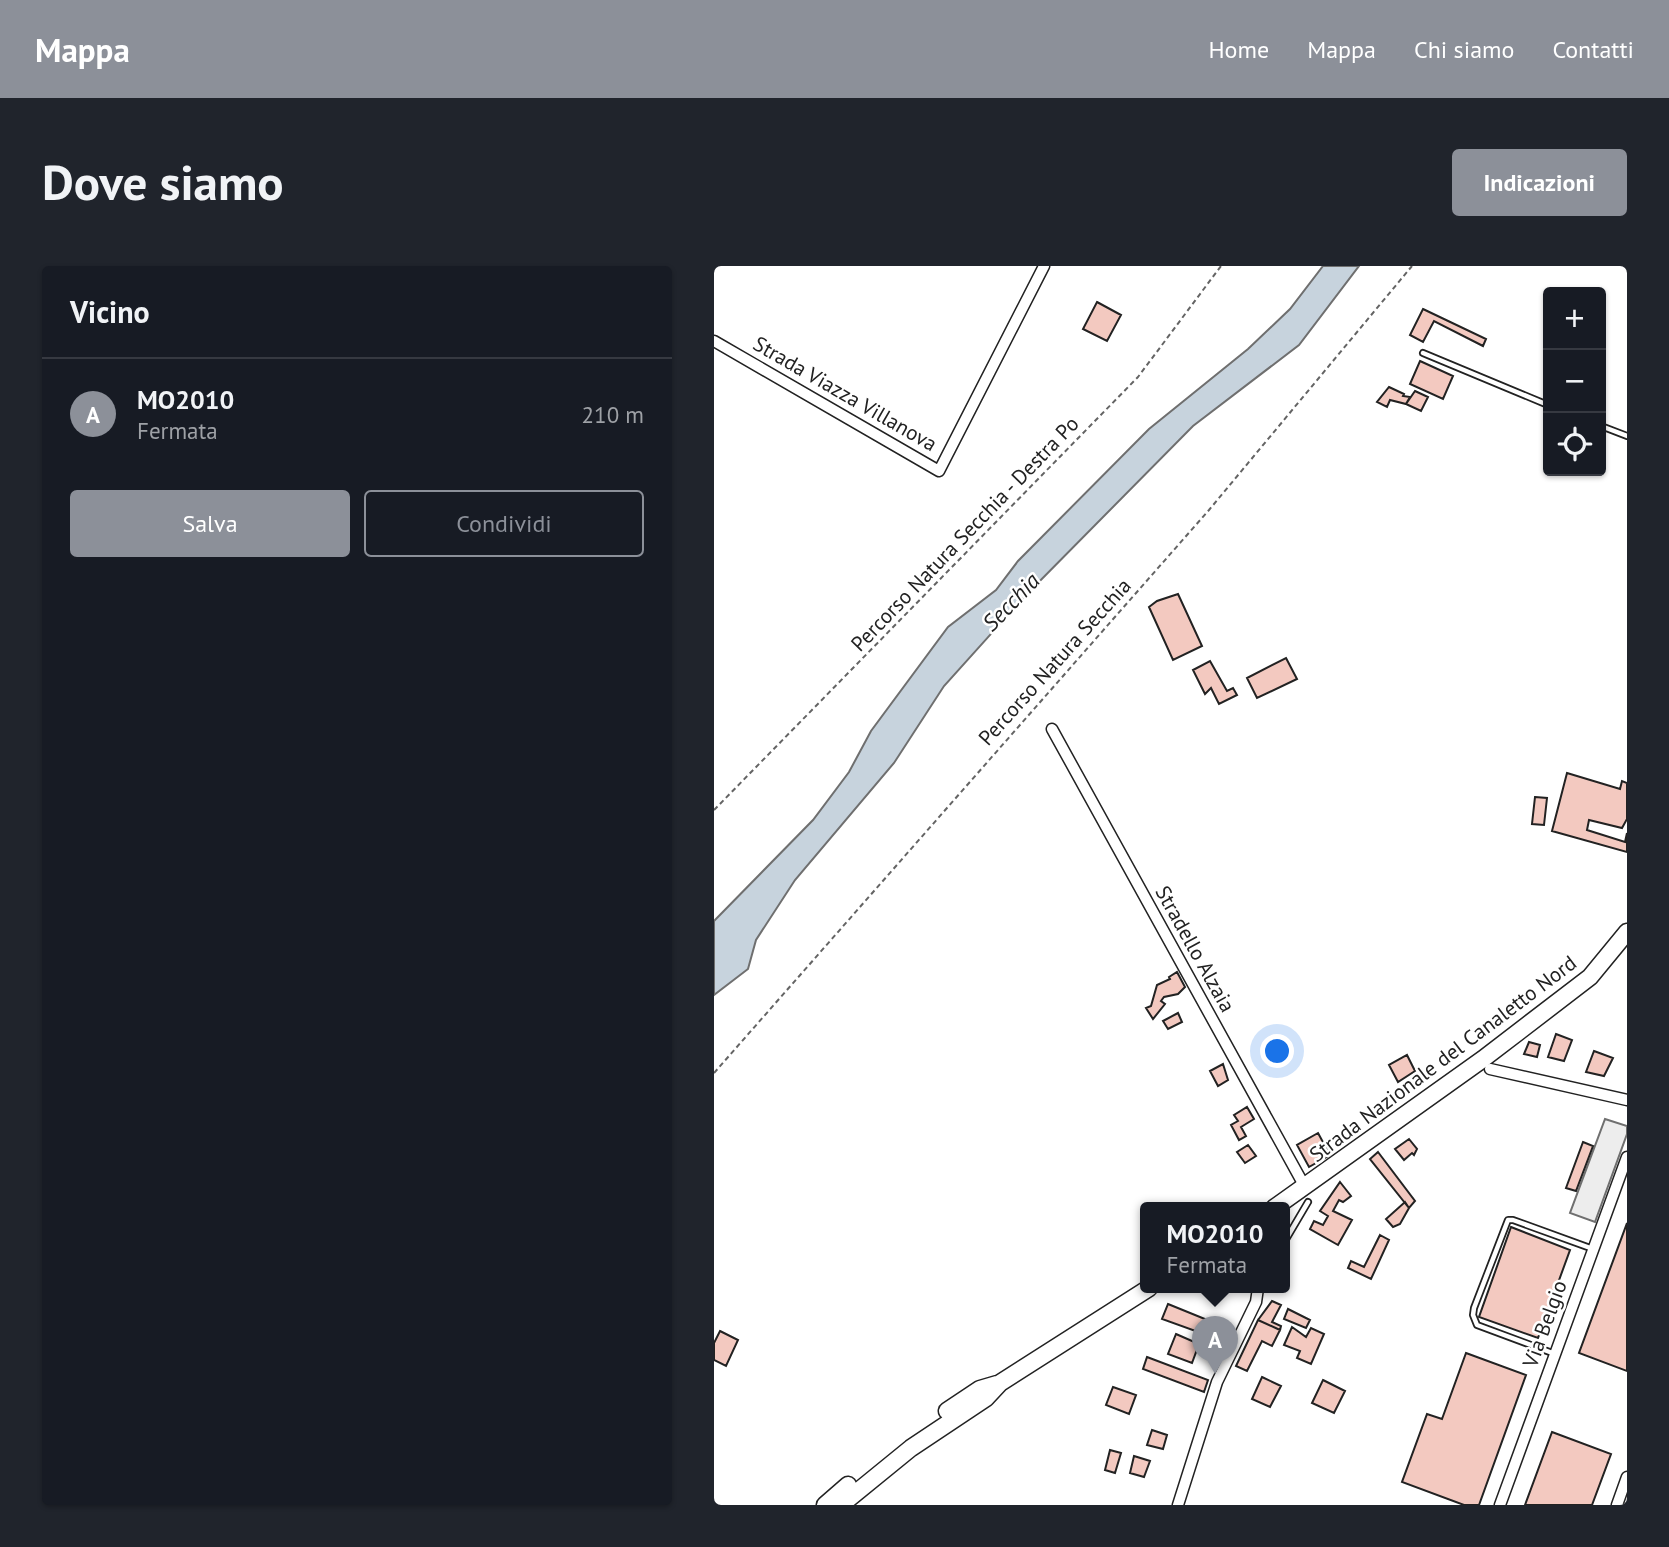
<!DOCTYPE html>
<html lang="it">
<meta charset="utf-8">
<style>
:root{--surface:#171b24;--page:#20242c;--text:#f1f3f6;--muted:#9ea1a6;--line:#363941;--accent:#8c9099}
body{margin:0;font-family:"PT Sans",sans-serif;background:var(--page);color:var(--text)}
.controls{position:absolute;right:21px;top:21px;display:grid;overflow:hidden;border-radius:7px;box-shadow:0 2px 5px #0004}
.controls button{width:63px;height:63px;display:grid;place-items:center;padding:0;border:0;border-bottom:2px solid var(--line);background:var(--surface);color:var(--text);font:35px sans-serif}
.you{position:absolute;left:564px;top:786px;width:24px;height:24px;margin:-18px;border:5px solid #fff;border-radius:50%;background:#1a73e8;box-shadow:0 0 0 10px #1a73e833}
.badge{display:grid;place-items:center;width:46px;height:46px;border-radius:50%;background:var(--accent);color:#fff;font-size:23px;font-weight:700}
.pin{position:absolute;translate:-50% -58px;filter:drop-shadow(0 2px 4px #0008)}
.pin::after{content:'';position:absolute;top:37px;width:24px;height:21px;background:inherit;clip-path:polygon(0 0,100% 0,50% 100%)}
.popup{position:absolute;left:426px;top:936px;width:150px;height:91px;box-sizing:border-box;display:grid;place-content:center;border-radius:7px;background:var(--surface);filter:drop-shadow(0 2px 5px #0005);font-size:23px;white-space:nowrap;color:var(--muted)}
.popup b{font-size:26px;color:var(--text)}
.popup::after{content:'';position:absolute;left:50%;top:100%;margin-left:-14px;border:14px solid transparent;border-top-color:var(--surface)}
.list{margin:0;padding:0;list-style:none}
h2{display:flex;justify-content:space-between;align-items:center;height:91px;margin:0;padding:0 28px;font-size:30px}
h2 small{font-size:23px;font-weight:400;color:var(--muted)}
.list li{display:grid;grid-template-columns:46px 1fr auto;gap:21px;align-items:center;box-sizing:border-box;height:112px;padding:0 28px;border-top:2px solid var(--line)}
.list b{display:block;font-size:26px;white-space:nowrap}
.list p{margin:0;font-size:23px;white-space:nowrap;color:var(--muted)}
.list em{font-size:23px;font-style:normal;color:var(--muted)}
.actions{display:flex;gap:14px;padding:21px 28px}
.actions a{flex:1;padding:16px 0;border:2px solid var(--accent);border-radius:7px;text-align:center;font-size:24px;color:var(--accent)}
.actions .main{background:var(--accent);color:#fff}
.icon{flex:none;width:38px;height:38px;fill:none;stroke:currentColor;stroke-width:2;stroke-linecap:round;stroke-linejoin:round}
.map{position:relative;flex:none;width:913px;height:1239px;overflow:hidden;border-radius:7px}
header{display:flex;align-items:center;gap:42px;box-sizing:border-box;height:98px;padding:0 35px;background:var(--accent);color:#fff}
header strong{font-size:33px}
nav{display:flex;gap:38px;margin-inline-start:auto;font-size:24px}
.intro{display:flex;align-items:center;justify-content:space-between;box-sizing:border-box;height:168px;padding:0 42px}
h1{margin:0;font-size:49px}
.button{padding:18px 32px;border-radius:7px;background:var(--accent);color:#fff;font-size:24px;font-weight:700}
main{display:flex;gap:42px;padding:0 42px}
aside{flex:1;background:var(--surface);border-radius:7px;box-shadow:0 2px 5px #0004}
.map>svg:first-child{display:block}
.parking{fill:#ededed;stroke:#6f6f6f;stroke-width:2}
.water{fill:#c7d3dd;stroke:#6f6f6f;stroke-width:2}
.building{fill:#f3c9c0;stroke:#222;stroke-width:2}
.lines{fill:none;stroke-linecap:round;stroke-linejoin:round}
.service-casing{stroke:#222;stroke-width:8}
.minor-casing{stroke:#222;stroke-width:13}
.primary-casing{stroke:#222;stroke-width:19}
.path{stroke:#646464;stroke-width:2;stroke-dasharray:5 3.5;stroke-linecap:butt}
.service{stroke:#fff;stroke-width:4.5}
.minor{stroke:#fff;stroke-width:10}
.primary{stroke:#fff;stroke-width:16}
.labels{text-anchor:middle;stroke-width:5;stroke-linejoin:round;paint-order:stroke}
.street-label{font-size:21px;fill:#222;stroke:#fff}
.water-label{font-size:23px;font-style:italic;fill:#222;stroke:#fff}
</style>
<header>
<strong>Mappa</strong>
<nav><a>Home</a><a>Mappa</a><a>Chi siamo</a><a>Contatti</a></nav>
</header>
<div class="intro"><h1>Dove siamo</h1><a class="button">Indicazioni</a></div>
<main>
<aside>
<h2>Vicino<small></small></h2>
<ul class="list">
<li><span class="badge">A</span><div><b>MO2010</b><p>Fermata</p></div><em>210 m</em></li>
</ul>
<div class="actions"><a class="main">Salva</a><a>Condividi</a></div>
</aside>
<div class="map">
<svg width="913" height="1239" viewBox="0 0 913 1239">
<rect width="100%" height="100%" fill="#fff"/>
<!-- parking -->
<path class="parking" d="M891,853l22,7v8l-32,88 -25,-9z"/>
<!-- water -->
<path class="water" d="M609,0h36l-60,79 -106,81 -167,169 -82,91 -50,77 -99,117 -39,60 -8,29 -34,26v-74l99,-101 36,-48 22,-41 77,-104 48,-37 22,-29 131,-132 99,-80 42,-40z"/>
<!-- building -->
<path class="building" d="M383,36l24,13 -14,26 -24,-12z
M709,43l63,30 -3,7 -49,-25 -11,21 -13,-7z
M706,95l33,15 -10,23 -33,-15z
M675,121l15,7 -1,2 7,1 -4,7 -16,-4 -3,7 -10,-5z
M701,125l13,6 -7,14 -15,-7z
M464,328l24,52 -29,14 -24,-53 8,-6z
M572,392l11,21 -40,19 -10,-20z
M496,395l17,30 6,-3 4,7 -18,9 -8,-16 -6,6 -12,-24z
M853,507l53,16 2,-8 5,2v36l-5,9 -33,-8 -2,10 38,12 2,-9v19l-75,-21z
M821,531l12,1 -3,27 -12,-1z
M463,706l8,15 -7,7 -14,3 -3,4 4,3 -12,15 -7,-11 5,-2 6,-21 13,-6 -1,-2z
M464,747l4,9 -14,7 -5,-8z
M842,768l16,6 -8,21 -16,-4z
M815,776l11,3 -3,12 -13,-3z
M880,785l19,7 -9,18 -18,-4z
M693,789l8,16 -17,11 -9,-17z
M509,798l5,16 -10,6 -8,-15z
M533,841l7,12 -13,8 5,9 -7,4 -8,-15 7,-4 -4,-6z
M604,867l12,22 -21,12 -12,-22z
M695,873l8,10 -3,6 -2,-2 -8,7 -9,-11z
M869,876l10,4 -17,45 -10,-3z
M534,879l8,11 -11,7 -8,-11z
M664,886l37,49 -6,7 -39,-49z
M626,916l11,14 -8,6 -4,-2 -6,11 19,9 -14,25 -28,-16 4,-8 9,4 5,-9 -8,-5z
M691,936l4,6 -9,16 -7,3 -7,-8z
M913,957v148l-48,-18z
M797,961l59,23 -32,88 -59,-21z
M666,969l9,5 -18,39 -23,-11 3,-7 13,6z
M558,1035l9,4 -9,17 9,4 -1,4 -22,-10z
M454,1038l64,26 -6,12 -64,-23z
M574,1043l22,11 -4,8 -22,-9z
M544,1054l22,10 -8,16 -10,-5 -15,30 -11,-5z
M578,1061l14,10 5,-9 13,6 -13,30 -14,-6 3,-7 -16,-6z
M6,1065l18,9 -12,26 -12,-6v-17z
M462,1068l23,10 -7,19 -24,-9z
M752,1087l60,22 -47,130h-15l-62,-23 25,-68 15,5z
M433,1091l61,23 -4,12 -61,-23z
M548,1111l19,9 -11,21 -18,-8z
M609,1114l22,11 -11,22 -22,-10z
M399,1121l23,8 -7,19 -23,-9z
M438,1164l15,5 -4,14 -16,-4z
M838,1166l59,22 -19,51h-67z
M396,1184l11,3 -6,20 -10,-3z
M420,1190l16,5 -6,16 -14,-4z"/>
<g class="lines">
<defs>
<path id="service" d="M709,87l125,52
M887,160l26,10
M571,975l23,-39
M841,1088l-78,-29 -4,-10 1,-7 34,-88h5l80,29"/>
<path id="minor" d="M0,75l225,130 105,-205
M338,463l253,458
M776,803l137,31
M464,1239l39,-123 39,-80 2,-14
M786,1239l127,-348
M903,1239l10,-28"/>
<path id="primary" d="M560,942l209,-149 107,-82 37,-45
M233,1145l33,-22 17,-5
M111,1239l23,-20
M127,1239l70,-57 75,-50 14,-15 149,-95"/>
</defs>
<!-- service casing -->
<use href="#service" class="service-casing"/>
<!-- minor casing -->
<use href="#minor" class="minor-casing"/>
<!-- primary casing -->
<use href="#primary" class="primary-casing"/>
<!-- path -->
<path class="path" d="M0,544l424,-433 83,-111
M0,807l495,-563 203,-244"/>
<!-- service -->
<use href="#service" class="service"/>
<!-- minor -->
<use href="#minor" class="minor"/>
<!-- primary -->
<use href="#primary" class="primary"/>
</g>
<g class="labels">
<!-- street labels -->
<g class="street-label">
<text transform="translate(131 128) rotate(30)" y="7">Strada Viazza Villanova</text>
<text transform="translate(251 268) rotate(-46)" y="7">Percorso Natura Secchia - Destra Po</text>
<text transform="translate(341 396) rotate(-48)" y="7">Percorso Natura Secchia</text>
<text transform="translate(481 683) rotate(61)" y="7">Stradello Alzaia</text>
<text transform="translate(729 793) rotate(-37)" y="7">Strada Nazionale del Canaletto Nord</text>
<text transform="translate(831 1058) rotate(-70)" y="7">Via Belgio</text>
</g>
<!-- water labels -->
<g class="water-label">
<text transform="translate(297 336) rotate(-46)" y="8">Secchia</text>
</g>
</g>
</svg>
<div class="controls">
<button>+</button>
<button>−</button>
<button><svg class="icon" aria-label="locate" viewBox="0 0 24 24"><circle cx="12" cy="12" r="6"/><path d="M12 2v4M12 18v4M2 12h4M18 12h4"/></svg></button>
</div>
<div class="you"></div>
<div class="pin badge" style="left:501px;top:1108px">A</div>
<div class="popup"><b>MO2010</b>Fermata</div>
</div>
</main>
